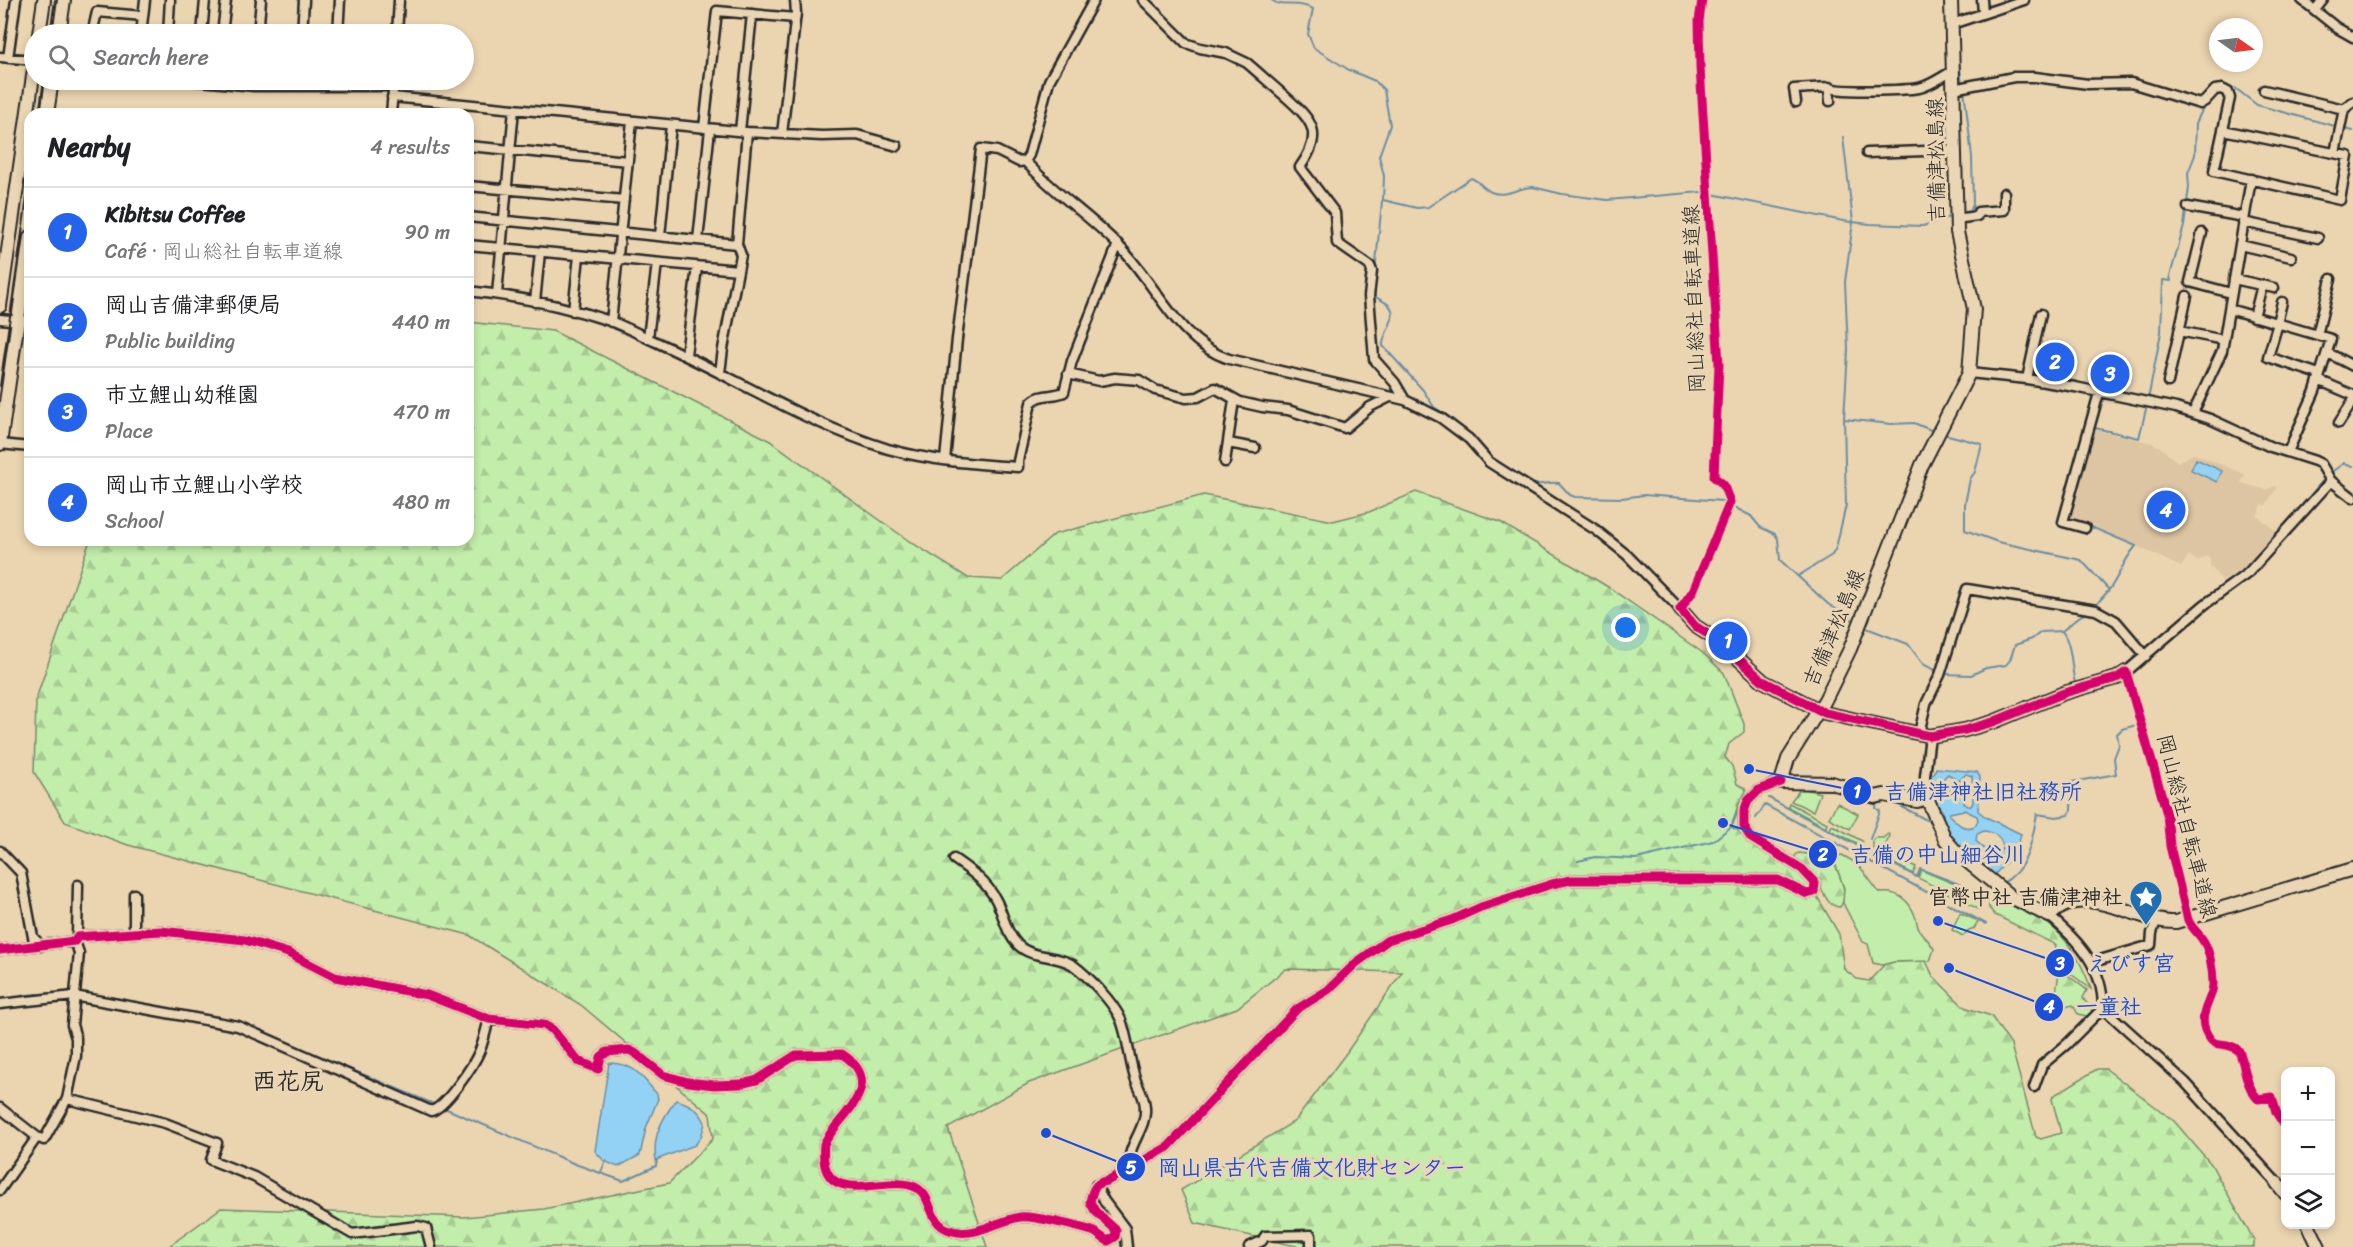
<!DOCTYPE html>
<meta charset="utf-8">
<style>
:root{--surface:#fff;--page:#f6f6f6;--text:#202124;--muted:#757577;--line:#e0e0e0;--accent:#2563eb}
body{margin:0;font-family:Sriracha,"Klee One",sans-serif;background:var(--page);color:var(--text)}
.controls{position:absolute;right:18px;bottom:18px;display:grid;overflow:hidden;border-radius:12px;box-shadow:0 3px 9px #0003}
.controls button{width:54px;height:54px;display:grid;place-items:center;padding:0;border:0;border-bottom:2px solid var(--line);background:var(--surface);color:var(--text);font:30px sans-serif}
.compass{position:absolute;left:2209px;top:18px;width:54px;height:54px;border-radius:50%;background:var(--surface);box-shadow:0 3px 9px #0003;rotate:104deg}
.you{position:absolute;left:1626px;top:628px;width:21px;height:21px;margin:-15px;border:4px solid #fff;border-radius:50%;background:#1a73e8;box-shadow:0 0 0 9px #1a73e833}
.badge{display:grid;place-items:center;width:39px;height:39px;border-radius:50%;background:var(--accent);color:#fff;font-size:20px;font-weight:700}
.pin{position:absolute;translate:-50% -50%;border:3px solid #fff;box-shadow:0 2px 6px #0006}
.list{margin:0;padding:0;list-style:none}
h2{display:flex;justify-content:space-between;align-items:center;height:78px;margin:0;padding:0 24px;font-size:26px}
h2 small{font-size:20px;font-weight:400;color:var(--muted)}
.list li{display:grid;grid-template-columns:39px 1fr auto;gap:18px;align-items:center;box-sizing:border-box;height:90px;padding:0 24px;border-top:2px solid var(--line)}
.list b{display:block;font-size:22px;white-space:nowrap}
.list p{margin:0;font-size:20px;white-space:nowrap;color:var(--muted)}
.list em{font-size:20px;font-style:normal;color:var(--muted)}
.icon{flex:none;width:33px;height:33px;fill:none;stroke:currentColor;stroke-width:2;stroke-linecap:round;stroke-linejoin:round}
.map{position:relative;flex:none;width:2353px;height:1247px;overflow:hidden}
.search{position:absolute;background:var(--surface);box-shadow:0 3px 9px #0003;left:24px;top:24px;width:450px;height:66px;display:flex;align-items:center;gap:15px;box-sizing:border-box;padding:0 21px;border-radius:33px;color:var(--muted);font-size:22px}
.panel{position:absolute;background:var(--surface);box-shadow:0 3px 9px #0003;left:24px;top:108px;width:450px;height:438px;border-radius:18px}
.map>svg:first-child{display:block}
.built{fill:#ddc4a2}
.forest{fill:url(#forest-firs);stroke:#768c6a;stroke-width:1.5}
.garden{fill:#c2edaa;stroke:#768c6a;stroke-width:1.5}
.water{fill:#93d2f4;stroke:#698fa4;stroke-width:1.5;fill-rule:evenodd}
.lines{fill:none;stroke-linecap:round;stroke-linejoin:round}
.stream{stroke:#698fa4;stroke-width:2}
.street-casing{stroke:#2b2b2b;stroke-width:13}
.secondary-casing{stroke:#2b2b2b;stroke-width:16}
.street{stroke:#ead6b4;stroke-width:8}
.secondary{stroke:#ead6b4;stroke-width:12}
.rail{stroke:#2b2b2b;stroke-width:2}
.cycleway-casing{stroke:#ead6b4;stroke-width:13}
.cycleway{stroke:#d6006c;stroke-width:9}
.labels{text-anchor:middle;stroke-width:6;stroke-linejoin:round;paint-order:stroke}
.street-label{font-size:21px;fill:#2b2b2b;stroke:#ead6b4}
.poi-label{font-size:21px;font-weight:bold;fill:#2b2b2b;stroke:#ead6b4;text-anchor:end}
.quarter-label{font-size:24px;font-weight:bold;fill:#2b2b2b;stroke:#ead6b4}
.leader{fill:none;stroke:#1d4ed8;stroke-width:2}
.callout-dot{fill:#1d4ed8;stroke:#ead6b4;stroke-width:2}
.mark-label{font-size:18px;text-anchor:middle;font-weight:bold;fill:#fff}
.callout-label{font-size:22px;text-anchor:middle;font-weight:bold;fill:#1d4ed8;stroke:#ead6b4;stroke-width:6;stroke-linejoin:round;paint-order:stroke}
</style>
<div class="map">
<svg width="2353" height="1247" viewBox="0 0 2353 1247">
<defs>
<pattern id="forest-firs" width="22" height="20" patternUnits="userSpaceOnUse" patternTransform="scale(1.5)"><rect width="22" height="20" fill="#c2edaa"/><path d="M5 1l3.5 6h-7zM16 11l3.5 6h-7z" fill="#a7cb92"/></pattern>
</defs>
<rect width="100%" height="100%" fill="#ebd4b0"/>
<filter id="ink" filterUnits="userSpaceOnUse"><feTurbulence type="fractalNoise" baseFrequency=".0167" numOctaves="2"/><feDisplacementMap in="SourceGraphic" scale="12" xChannelSelector="R" yChannelSelector="G"/><feConvolveMatrix kernelMatrix="1 2 1 2 8 2 1 2 1" color-interpolation-filters="sRGB"/></filter>
<g filter="url(#ink)">
<!-- built -->
<path class="built" d="M2096,430l56,13 8,4 17,15 17,-8 51,20 -4,9 26,7 7,-4 3,1 -11,18 -4,-1 -5,12 20,16 -25,31 -29,18 -13,-15v-6l-3,-4 -10,5 -8,-6 -8,12 -95,-45 -16,-4z"/>
<!-- forest -->
<path class="forest" d="M468,322l85,9 216,109 140,101 59,37 34,2 53,-46 149,-39 129,26 36,-9 47,-20 84,30 108,65 95,66 21,20 20,51v8l-15,12 -4,13 7,9 5,18 8,4 1,3 -8,14 -7,22 8,4 8,9 50,30 11,11 31,53 5,35 13,10 12,2 16,-17 9,-2 32,-1 7,15 27,27 7,5 24,8 20,29 25,92 5,2 20,-6 -9,-34 1,-3 44,-27h9l68,52 37,43 43,77v6h-954l-105,-24 -14,-33 114,-69 52,-69 55,-80 -116,-3 -49,39 -208,75 -81,45 39,119h-819l53,-39 244,9 79,-8 125,-26 44,-44 -3,-25 -129,-109 -112,-70 -341,-90 -63,-23 -31,-50 2,-73 54,-159h378z
M1812,851l23,12c4,14 15,31 5,44 -15,-1 -17,-18 -23,-28 -5,-7 -15,-15 -22,-19v-4l3,-3 10,1z
M1993,900c51,10 81,39 98,89l-28,-21 1,-8 -10,-7 2,-8 -61,-30 -6,-7v-6z
M2062,971l25,19 -4,8 10,14 -2,5 -13,-3 -5,-9 -8,2 -10,-7 4,-27z"/>
<!-- garden -->
<path class="garden" d="M1801,788l19,5 -7,18 -22,-10z
M1789,803l38,20 -1,4 -38,-20z
M1837,803l21,11 -8,15 -21,-11z
M1832,825l30,16 -1,4 -31,-15z
M1888,834l2,2 -7,13 -6,4 -4,-1v-12l2,-2h8z
M1842,855l16,9 20,27 4,2c16,-2 28,8 33,23 2,4 2,10 4,14 5,7 11,11 15,19l-4,12 -36,1 -12,3 -9,-2 -5,-19 -5,-2 -20,-39 1,-15 -9,-25 3,-7z
M1890,855l26,12 -3,7 -26,-14z
M1921,870l63,26 -4,14 -62,-32z
M1960,913l18,8 -4,8 -7,3 -4,4 -11,-6z"/>
<!-- water -->
<path class="water" d="M2196,459l26,12 -5,11 -26,-12z
M1936,768l41,4 3,5 -2,34 8,6 35,17c-4,18 -14,28 -26,40h-5l-39,-35 -8,-17v-10l-9,-12 -3,-8 -2,-18h5zM1948,774l11,7 7,-7 6,2 1,26 -2,4h-3l-4,-3 -3,-21h-3l-4,8h-3l-5,-3 -2,-9zM1964,810l13,6 1,4 -3,6c-12,5 -18,-3 -26,-11l1,-2zM1984,831c10,1 17,5 19,16l-4,6 -4,2 -8,-4 -11,-10 1,-7z
M609,1063c27,1 31,12 48,31l1,5 -12,29 -6,27 -22,12 -14,-6 -9,-10z
M676,1100c13,3 25,11 29,23l-4,14 -6,8 -39,15c-4,-24 6,-41 20,-60z"/>
<g class="lines">
<!-- stream -->
<path class="stream" d="M1271,0c13,9 25,0 42,9l-5,25 6,14 35,22 26,11 9,9 6,35 -11,31 5,20 -1,24 34,8 11,-1 43,-29c8,3 12,10 20,14 15,6 27,-5 42,-5l29,7 45,6 95,-8 141,29 27,3 53,2 29,-10
M1958,54l4,30
M2227,88h8l22,17 96,26
M1964,89l8,68 1,48 -4,8
M1382,201l-9,93c4,6 11,6 16,11 11,13 -7,27 -6,41l40,44 11,17 17,11 41,39 18,14
M2148,400l13,-68 2,-52 8,1 -1,-5 14,-50 5,-39 -1,-14 7,-18 1,-32 9,-19
M1844,419l47,5 23,-1 19,8
M1944,434l38,10 -7,28 -5,7 -5,25v26l33,12 83,18 28,30 -15,17
M2082,468l13,-40 44,10 8,-33
M2330,473l14,-10 9,3
M1525,481c18,7 19,0 34,2l11,12 5,2 47,1 22,-3 78,6 29,15 9,11 15,7 3,5 2,21 48,44 28,18
M2084,524l52,22c-13,15 -16,29 -27,44
M2273,539l53,-62
M1798,576l34,-21 4,-7 10,-43 -2,-86 4,-69 -3,-68 8,-60 -10,-85
M2204,600l25,-18
M1864,627l44,17 15,20 16,8
M2062,631l18,-15 11,-5
M2165,633l32,-28
M1944,674l27,1 15,-7 20,-3 4,-5 5,-15 17,-6 9,-7 21,-1c10,13 9,36 13,52l2,1
M1769,798l148,79 3,-8 64,25
M1895,803l37,20
M1756,818l9,-13 221,119
M1870,839l10,-28 -4,-3 1,-6
M1578,861l17,-4 41,2 77,-18 19,-15 9,-23 7,-10 32,-20
M2001,884c27,-14 31,-42 36,-70l19,3 13,-2 2,-5 1,-28 44,-8 -2,-16 5,-13 -2,-11 5,-5 18,-5
M78,992l121,23
M15,998l10,-3 47,-3
M0,1000l7,-1
M240,1023l196,82
M442,1107l133,57 48,17 33,-15 1,-6
M601,1172l5,-11"/>
<defs>
<path id="street" d="M1143,0l43,43 14,5 26,5 21,10c13,11 26,23 39,34 27,24 38,37 14,70l35,46 2,30 33,23 2,5 -3,25 5,63 21,24 10,17
M1982,0l1,13
M2302,0l35,28 16,9
M2315,10l8,-10
M1952,24l72,-24
M92,34l5,-22 46,4
M141,34l4,-34
M168,34l2,-34
M202,34l3,-34
M222,34l4,-34
M258,34l3,-34
M302,34l2,-34
M338,34l2,-34
M397,34l2,-34
M0,57l34,3
M8,58l8,-58
M189,80l65,6h139
M1829,87l1,14
M1953,89l61,-12h21l53,7 43,-1 69,21 5,-3 10,-11 7,-1 6,3 2,6 -7,32
M2264,90l80,19
M392,97l355,35 -10,112 4,11 -18,94 -3,24
M1796,102l-2,-13 35,-2c8,6 78,3 90,1 11,-2 24,-12 34,-17
M391,114l3,-34
M704,128l13,-117 78,7
M2223,130l125,26 -8,44 -126,-29z
M740,131l12,-117
M747,132l75,4 35,-1 40,11
M782,134l14,-121 -1,-13
M468,146l160,15
M1867,153l87,-3
M2335,153l9,-44 9,-7
M1025,161l4,-6 20,-74 45,-81
M468,186l156,14
M2188,207l56,10
M468,217l269,27
M1956,219l21,-3 1,-4 26,-2v-17
M2243,222l75,16
M2202,233l-12,49 41,11
M660,236l11,-111
M698,240l12,-111
M468,245l270,25
M2240,245l51,12
M2234,279l40,9
M468,291c48,5 97,15 142,30 16,6 31,14 46,21 76,34 153,83 232,107 43,12 86,15 130,18v-6l13,-58c8,-10 22,-6 33,-11l8,-31 46,-117
M497,294l17,-185
M535,302l5,-50
M2229,309l102,30 -16,52 -27,61
M573,311l6,-55
M2254,317l8,-32
M0,319l30,3
M611,322l21,-201
M2277,323l5,-21
M2278,323l-10,34 51,17
M2179,331l45,9
M2317,335l14,-56
M648,338l9,-75
M2328,353l25,13
M686,355l11,-88
M1969,373l58,6 48,8 101,21 34,11 61,28 44,14 6,3 10,17 22,17
M1068,374l31,7 16,-3 24,2 16,10 31,8 12,-1 17,-9 25,14 22,5 26,3 57,18 25,-21 20,-10
M2027,379l14,-65
M2318,380l35,15
M2168,382l19,-86
M2193,413l29,-62 29,-172
M2339,423l14,-22
M1228,443l27,5
M0,444l30,3
M945,460l12,-121 24,-190 16,2 22,11 6,-1c29,32 64,54 93,84 36,35 60,98 111,114l176,41 36,18 28,21 20,23 107,68 31,25 53,54
M1225,462l9,-62
M2085,528l-22,-6 36,-129
M2126,672l78,-67 44,-32 83,-92
M1919,733l7,-29 14,-29 27,-86 129,21 20,11 30,35
M1927,798l-2,-22 5,-40
M0,851l21,22 12,64 8,9
M954,859c17,12 32,22 42,41 8,15 9,32 22,45 14,14 38,9 55,20 15,11 41,38 48,55 7,18 8,39 14,58 3,10 10,18 10,30 2,21 -20,39 -15,60
M134,894v39
M77,937l1,-52
M0,950l75,-9 2,-4 84,-6 84,9 43,13 47,24 92,18 62,24 55,6 9,5 25,31 20,8 3,-12 6,-5 22,-2 6,3 28,22 25,7 26,3 27,-1 16,-4 39,-25 46,-1c47,31 -4,61 -18,90 -7,71 65,27 93,44 19,12 8,39 41,44 20,3 43,-12 62,-15 11,-2 60,10 72,14 6,2 10,7 16,10l7,-4 1,-7 -21,-19 -5,-9c2,-11 5,-20 17,-21l61,-34 129,-138 31,-19 28,-27 32,-23 64,-20 29,-13 71,-23 19,-4h207l29,14 7,-2 1,-9 -13,-14 -51,-31 -7,-11v-16l4,-10 11,-11 22,-8
M2093,962l58,-17 1,-12 4,-12
M0,1004l74,-8 164,30 193,85c14,-3 43,-46 49,-61 4,-10 6,-21 9,-31
M2103,1008l82,74 92,101
M2034,1087l8,-22 25,-21 36,-36c0,-41 -24,-67 -54,-92
M67,1099l98,24 52,20 -6,17 43,17 98,57 65,-8 9,2 5,19
M0,1108l37,29 7,3 23,-41 9,-43v-18l-4,-13 7,-72 -4,-12
M1096,1185l8,16 21,28 2,18
M0,1190l37,-53
M1249,1247l13,-6 3,-5 46,-1v12"/>
<path id="secondary" d="M1951,0l6,232 17,77 -5,64 -47,92 -72,184 -25,51 -37,59 -7,23 51,1 43,14 9,-2 33,6 10,-3 18,41 12,14 54,44 38,19c38,-37 85,7 127,6l177,-53
M39,34l5,-34
M59,34l5,-34
M47,114l5,-34
M0,306l34,-237
M0,444l30,-207
M1680,609l15,17 25,16 43,39 62,32 105,23 35,-6 28,-8 71,-29 53,-15 9,-6
M2277,1183l9,11
M2308,1224l11,23"/>
</defs>
<!-- street casing -->
<use href="#street" class="street-casing"/>
<!-- secondary casing -->
<use href="#secondary" class="secondary-casing"/>
<!-- street -->
<use href="#street" class="street"/>
<!-- secondary -->
<use href="#secondary" class="secondary"/>
<!-- rail -->
<path class="rail" d="M50,34l5,-34
M39,114l5,-34
M24,184l6,-42
M0,386l30,-209"/>
<defs>
<path id="cycleway" d="M1702,0l-3,21 1,47 19,296 -5,113 9,7 7,18 -37,89 -13,18 15,17 25,16 43,39 62,32 105,23 35,-6 28,-8 71,-29 53,-15 9,-6 41,142 3,32 18,74c4,9 11,13 16,22 6,10 9,29 9,41 1,18 -21,33 -2,57 5,7 18,1 28,11 7,17 6,34 19,48l14,-2 4,15 10,16
M0,950l75,-9 2,-4 84,-6 84,9 43,13 47,24 92,18 62,24 55,6 9,5 25,31 20,8 3,-12 6,-5 22,-2 6,3 28,22 25,7 26,3 27,-1 16,-4 39,-25 46,-1c47,31 -4,61 -18,90 -7,71 65,27 93,44 19,12 8,39 41,44 20,3 43,-12 62,-15 11,-2 60,10 72,14 6,2 10,7 16,10l7,-4 1,-7 -21,-19 -5,-9c2,-11 5,-20 17,-21l61,-34 129,-138 31,-19 28,-27 32,-23 64,-20 29,-13 71,-23 19,-4h207l29,14 7,-2 1,-9 -13,-14 -51,-31 -7,-11v-16l4,-10 11,-11 22,-8"/>
</defs>
<!-- cycleway casing -->
<use href="#cycleway" class="cycleway-casing"/>
<!-- cycleway -->
<use href="#cycleway" class="cycleway"/>
</g>
</g>
<!-- icons -->
<defs>
<symbol id="sight-pin" viewBox="-11 -11 22 30"><path d="M0 17L-7.5 6A9.5 9.5 0 1 1 7.5 6Z" fill="#1f6fb2" stroke="#ead6b4"/><path d="M0-6L1.8-2.2L6-1.7L2.9 1.2L3.7 5.4L0 3.3L-3.7 5.4L-2.9 1.2L-6-1.7L-1.8-2.2Z" fill="#fff"/></symbol>
</defs>
<g fill-rule="evenodd">
<use href="#sight-pin" x="2127" y="878" width="38" height="52"/>
</g>
<g class="labels">
<!-- street labels -->
<g class="street-label">
<text transform="translate(1936 160) rotate(-91)" y="7">吉備津松島線</text>
<text transform="translate(1694 299) rotate(-92)" y="7">岡山総社自転車道線</text>
<text transform="translate(1834 628) rotate(-67)" y="7">吉備津松島線</text>
<text transform="translate(2187 826) rotate(76)" y="7">岡山総社自転車道線</text>
</g>
<!-- poi labels -->
<g class="poi-label">
<text x="2123" y="904">官幣中社 吉備津神社</text>
</g>
<!-- quarter labels -->
<g class="quarter-label">
<text x="288" y="1089">西花尻</text>
</g>
</g>
<!-- callouts -->
<path class="leader" d="M1749 769L1857 791M1723 823L1823 854M1938 921L2060 963M1949 968L2049 1007M1046 1133L1131 1167"/>
<g class="callout-dot">
<circle cx="1749" cy="769" r="6"/>
<circle cx="1723" cy="823" r="6"/>
<circle cx="1938" cy="921" r="6"/>
<circle cx="1949" cy="968" r="6"/>
<circle cx="1046" cy="1133" r="6"/>
<circle cx="1857" cy="791" r="15"/>
<circle cx="1823" cy="854" r="15"/>
<circle cx="2060" cy="963" r="15"/>
<circle cx="2049" cy="1007" r="15"/>
<circle cx="1131" cy="1167" r="15"/>
</g>
<g class="mark-label">
<text x="1857" y="798">1</text>
<text x="1823" y="861">2</text>
<text x="2060" y="970">3</text>
<text x="2049" y="1013">4</text>
<text x="1131" y="1174">5</text>
</g>
<g class="callout-label">
<text x="1983" y="799">吉備津神社旧社務所</text>
<text x="1938" y="862">吉備の中山細谷川</text>
<text x="2131" y="971">えびす宮</text>
<text x="2109" y="1014">一童社</text>
<text x="1312" y="1175">岡山県古代吉備文化財センター</text>
</g>
</svg>
<div class="controls">
<button>+</button>
<button>−</button>
<button><svg class="icon" aria-label="layers" viewBox="0 0 24 24"><path d="M12 4l9 5-9 5-9-5zM3 14l9 5 9-5"/></svg></button>
</div>
<svg class="compass" viewBox="-18 -18 36 36"><path d="M0-13l5 13h-10z" fill="#e53935"/><path d="M0 13l5-13h-10z" fill="#757577"/></svg>
<div class="you"></div>
<div class="pin badge" style="left:1728px;top:641px">1</div>
<div class="pin badge" style="left:2055px;top:362px">2</div>
<div class="pin badge" style="left:2110px;top:374px">3</div>
<div class="pin badge" style="left:2166px;top:510px">4</div>
<div class="search"><svg class="icon" aria-label="search" viewBox="0 0 24 24"><circle cx="10" cy="10" r="6"/><path d="M15 15l6 6"/></svg>Search here</div>
<section class="panel">
<h2>Nearby<small>4 results</small></h2>
<ul class="list">
<li><span class="badge">1</span><div><b>Kibitsu Coffee</b><p>Café · 岡山総社自転車道線</p></div><em>90 m</em></li>
<li><span class="badge">2</span><div><b>岡山吉備津郵便局</b><p>Public building</p></div><em>440 m</em></li>
<li><span class="badge">3</span><div><b>市立鯉山幼稚園</b><p>Place</p></div><em>470 m</em></li>
<li><span class="badge">4</span><div><b>岡山市立鯉山小学校</b><p>School</p></div><em>480 m</em></li>
</ul>
</section>
</div>
